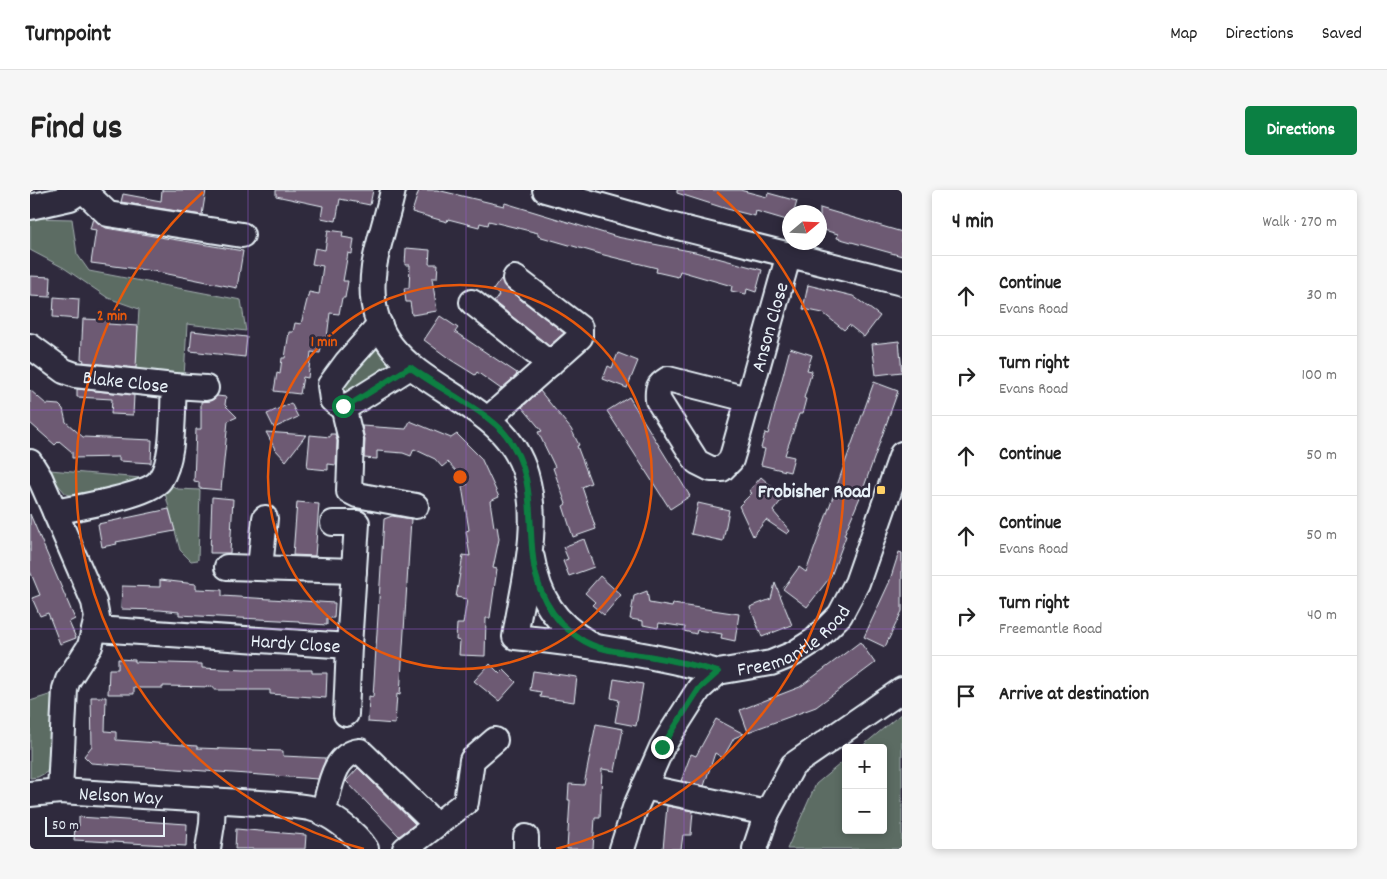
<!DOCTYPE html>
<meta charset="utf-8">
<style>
:root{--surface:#fff;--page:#f6f6f6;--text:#222;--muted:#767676;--line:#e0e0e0;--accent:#0b8043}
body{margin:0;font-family:Dekko,sans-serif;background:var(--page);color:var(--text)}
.controls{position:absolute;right:15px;bottom:15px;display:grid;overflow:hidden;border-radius:5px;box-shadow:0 2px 8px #0003}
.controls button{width:45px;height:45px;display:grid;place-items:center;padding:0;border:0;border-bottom:1px solid var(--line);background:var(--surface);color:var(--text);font:25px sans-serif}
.compass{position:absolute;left:752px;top:15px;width:45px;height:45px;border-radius:50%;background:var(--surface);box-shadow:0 2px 8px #0003;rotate:71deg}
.scale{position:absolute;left:15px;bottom:12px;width:120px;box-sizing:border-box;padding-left:5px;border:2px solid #e8f1f8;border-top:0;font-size:14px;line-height:18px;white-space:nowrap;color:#e8f1f8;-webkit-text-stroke:4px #2f2a3d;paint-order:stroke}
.stop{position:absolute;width:15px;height:15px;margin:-11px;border:4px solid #0b8043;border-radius:50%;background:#fff}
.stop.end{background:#0b8043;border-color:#fff;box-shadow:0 1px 5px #0008}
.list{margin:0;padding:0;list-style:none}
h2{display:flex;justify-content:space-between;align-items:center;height:65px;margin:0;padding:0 20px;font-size:21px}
h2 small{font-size:16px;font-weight:400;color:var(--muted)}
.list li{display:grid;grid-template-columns:32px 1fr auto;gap:15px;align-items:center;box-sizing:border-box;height:80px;padding:0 20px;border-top:1px solid var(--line)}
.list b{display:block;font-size:19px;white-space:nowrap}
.list p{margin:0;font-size:16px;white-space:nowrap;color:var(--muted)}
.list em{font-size:16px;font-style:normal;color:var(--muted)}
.icon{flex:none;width:28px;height:28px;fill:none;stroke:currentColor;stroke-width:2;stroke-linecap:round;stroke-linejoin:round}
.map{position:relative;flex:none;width:872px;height:659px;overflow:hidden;border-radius:5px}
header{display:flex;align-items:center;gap:30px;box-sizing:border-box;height:70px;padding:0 25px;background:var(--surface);border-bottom:1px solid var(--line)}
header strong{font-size:24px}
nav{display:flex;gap:28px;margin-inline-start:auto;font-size:18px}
.intro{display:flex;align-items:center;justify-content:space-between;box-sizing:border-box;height:120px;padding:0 30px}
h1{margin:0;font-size:35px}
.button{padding:12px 22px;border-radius:5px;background:var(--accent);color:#fff;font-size:18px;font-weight:700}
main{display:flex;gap:30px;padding:0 30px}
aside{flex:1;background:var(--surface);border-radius:5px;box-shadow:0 2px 8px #0003}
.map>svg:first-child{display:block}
.green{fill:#5c6c64;stroke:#a2aeae}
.building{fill:#6d5a73;stroke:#e8f1f8}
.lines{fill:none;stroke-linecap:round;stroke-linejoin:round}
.minor-casing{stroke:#e8f1f8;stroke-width:28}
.minor{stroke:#2f2a3d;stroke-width:24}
.route{stroke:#0b8043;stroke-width:6}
.grid{fill:none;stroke:#965dcd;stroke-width:1;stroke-opacity:0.55}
.ring{fill:none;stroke:#e8590c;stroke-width:2.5}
.poi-dot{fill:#ffd166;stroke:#2f2a3d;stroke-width:2}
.labels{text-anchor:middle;stroke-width:5;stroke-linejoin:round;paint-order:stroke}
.street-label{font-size:20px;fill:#e8f1f8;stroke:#2f2a3d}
.poi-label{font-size:20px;font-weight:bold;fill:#e8f1f8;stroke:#2f2a3d;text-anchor:end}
.centre{fill:#e8590c;stroke:#2f2a3d;stroke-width:2.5}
.ring-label{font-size:15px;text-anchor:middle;font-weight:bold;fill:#e8590c;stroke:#2f2a3d;stroke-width:5;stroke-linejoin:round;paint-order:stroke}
</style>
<header>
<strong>Turnpoint</strong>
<nav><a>Map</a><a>Directions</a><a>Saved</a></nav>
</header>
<div class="intro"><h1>Find us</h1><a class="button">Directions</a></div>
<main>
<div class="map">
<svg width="872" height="659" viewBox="0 0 872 659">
<rect width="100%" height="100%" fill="#2f2a3d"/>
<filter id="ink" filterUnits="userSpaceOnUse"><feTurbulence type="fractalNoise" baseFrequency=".02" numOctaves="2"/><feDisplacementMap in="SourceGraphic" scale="10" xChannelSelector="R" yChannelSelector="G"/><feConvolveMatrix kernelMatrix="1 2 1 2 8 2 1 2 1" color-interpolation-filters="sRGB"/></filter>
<g filter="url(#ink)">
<!-- green -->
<path class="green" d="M0,28l42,1 5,35 12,17 152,29 5,31 -59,-7 -3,54 -49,-5 4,-64 -31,-11 -44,-30 -34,-18z
M347,158l10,8 2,15 -43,26 -6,-7 27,-40z
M20,280l102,9 -75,18 -11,-3 -17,-20z
M139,294l9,5 22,1 -2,70 -7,1 -11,-11 -16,-61z
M22,504v51l-5,27 -9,5 -8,1v-77z
M872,523v136h-115l29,-65 30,-25v71h37v-82h-23z"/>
<!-- building -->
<path class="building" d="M132,0h44l-4,25 -81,-13 2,-8 38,7z
M246,0h97l-3,15 -30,-6 -4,22 -15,-3 2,-12 -47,-10z
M389,0h18l67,16 1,-3 112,34 78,15 67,18 -6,22 -9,-3 -1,5 -15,-3 1,-5 -52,-15 -2,6 -22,-5 1,-4 -53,-13 -66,-19v-3l-49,-12 -1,4 -8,-2 -1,4 -31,-8 -1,3 -35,-10z
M647,0h63l27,7 1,-4 29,8 -3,11h-4v9l-34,-10 -1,5 -28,-7 -50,-16z
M790,18l82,24v24l-65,-18 1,-4 -18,-5z
M63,28l13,10 137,23 -6,37 -84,-17 -62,-8 5,-33 -6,-1z
M298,40l15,2 -1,5 12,2 -2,15 -4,-1 -5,28h5l-3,17h-3l-3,16 -9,-1 -3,25 -4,-1 -3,16 -9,-1 -3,26 -5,-1 -3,17 -26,-3 3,-18 3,1 2,-16h3l4,-26h4l2,-9 6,1 8,-32 10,2 4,-28 -11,-2 3,-16 10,2z
M376,58l24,2 -1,14h9l-1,14h-5l5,33 -25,4 -2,-13h-4l-2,-14h5l1,-23h-5z
M0,86l21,1 -1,20 -20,-1z
M471,89l6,10 57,44 -15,13 -55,-44 5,-7 -6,-5z
M778,95l45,11 27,20 -16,21 -15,-12 -5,5 -21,-17 -20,-4z
M24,107l25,2 -1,20 -25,-2z
M410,126l18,12 -3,4 62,41 -1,3 -15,13 -24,-17 -2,3 -24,-15 -27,-20z
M53,129l25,1v4l30,2 -2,42 -53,-6 1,-2 -3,-1z
M162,141l55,6 -2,20 -55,-6z
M869,151l3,31 -26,3 -4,-31z
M760,158l22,7 -5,15 5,1 -8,27 2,1 -4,15h-3l-14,41 9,2 -4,15 -29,-7 4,-16 -4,-1 4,-15 3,1z
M588,163l20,8 -11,27 -24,-9 5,-13 4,2z
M844,192l24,9 -37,104 -17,40 2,1 -15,40 -24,31 -24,-18 16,-22 7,5z
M47,199l57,6 -1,20 -22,-1 1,-15 -35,-2z
M0,200l16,14 13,1 4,4 3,13 17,15 69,3 -1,23 -32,-2v-4l-47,1v-6l-13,-11 -4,4 -25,-22z
M510,201l31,38 8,16 -2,1 14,37 -9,4 14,42 -23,8 -10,-31 3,-2 -13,-36 2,-1 -17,-35 4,-1 -20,-24z
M187,206l9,1 -1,8 12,12 -9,4 -7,69 -22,-2v-6l-5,-1 2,-52h5v-27l11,-2z
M599,207l61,99 -20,13 -63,-98z
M261,213l7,14 -24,11 -7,-14z
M380,231l41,17 6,-4 24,24 18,39 -9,4 4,26 3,-1 2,13 -6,29 4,1 -7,49h-4l-1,38 -26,-1 1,-14 -4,-1 1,-16h6l4,-25 -11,-2 7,-42 7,1 -4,-25 3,-1 -7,-44 6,-2 -20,-22 -6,5 -7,-8 -21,-10 -3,7 -8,-3 -26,-2v8l-13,-1 1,-18 -3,-14 44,3z
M236,242l40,3 -20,26 -11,-12z
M300,244h5l2,7 -1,24 -8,-1v6l-21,-2 3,-33 20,2z
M731,287l23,20 -11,14 17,20 -3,3 -21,-14 -13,16 -14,-30 13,-13 -3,-2z
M182,307l21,2 -3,54h-20z
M267,312l22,2 -4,52 -22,-1z
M668,313l31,7 -6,31 -32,-7z
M139,319l6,22 -59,11 1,2 -15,3 -4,-23z
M0,324l45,105 -6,3 7,16 -16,6 -12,-31 -8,3 -8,-18 8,-3 -10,-24z
M362,326l19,3 -11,176 -3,-1 -2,30 -27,-2 1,-26 4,1 11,-178z
M554,349l10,28 -25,9 -6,-15 5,-2 -5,-12z
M869,362l3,1v58l-17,36 -21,-10 25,-54z
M570,386l21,19 -17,20 -12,-10 3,-3 -10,-9z
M130,390l36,4v5l26,1v6l113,7 -1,15h-7v7l-28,-2v-2l-120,-6v-3l-19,-2 -39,-1 1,-23 38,1z
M745,393l17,42 -30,12 -12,-30 21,-8z
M617,401l2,12 23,4 1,-3 66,10 -4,27 -14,-3 1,-4 -25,-4 -1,4 -12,-3 1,-4 -26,-4 -1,5 -15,-3v-4l-13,-2 4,-23z
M830,452l15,21 -59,44 -68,25 -8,-22 60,-23z
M88,469l17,1v2l67,2v4l42,2h68v3h15l-1,25 -56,-4v-4h-56v-3l-51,-1v2h-29v6h-26l1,-25h9z
M460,474l10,10 4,-4 12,12 -17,19 -25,-20z
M503,481l44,6 -3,25 -34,-5 1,-5 -11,-2z
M584,489l29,5 -7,42 -21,-4 4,-22 -8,-2z
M61,507h15l-1,34 11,1v8l81,6v2l86,3v5l42,2v3l-7,18 -227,-16 -7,-7 8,-10z
M686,529l28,15 -10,4 -11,20 -8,-5 -11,33 -23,-5 10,-27 5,2z
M566,534l27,5 -8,42 -13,-2 -2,49h-5l-2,31h-26l3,-49h-2l1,-16 15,1z
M328,578l57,56 -16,12 -53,-55z
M637,616l26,5 -2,24h-8l-2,14h-18z
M49,627l108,7 -1,22 -112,-6 1,-14h4z
M206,639l70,6 -1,14h-70z"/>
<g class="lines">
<defs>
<g id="minor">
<path d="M53,0l25,24 134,21"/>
<path d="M363,0c-5,25 -15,52 -19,77 -18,125 126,114 152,208 15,53 -3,109 -11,162 69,7 136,17 203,35"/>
<path d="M515,0l121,34 236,59"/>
<path d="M0,17l40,-9 12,-8"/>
<path d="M442,112l78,62"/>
<path d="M350,135l-33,37 -17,23 2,15 9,7 10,-3 59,-37"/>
<path id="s1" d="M0,156l34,25 11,4 99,11c-2,26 1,72 -14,94 -10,15 -85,28 -105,32"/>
<path d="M144,196l32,2"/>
<path id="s2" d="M717,209l-79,-20c-10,6 -11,9 -10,21l39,62 14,7h11l9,-9 3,-10 55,-196"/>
<path d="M313,216l8,34 -2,51 8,4 59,11"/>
<path d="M458,229l92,-82v-9l-65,-50"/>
<path d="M0,272l10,16 15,34 39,90 3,16 -7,28 -22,34 -3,9 -5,102"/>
<path d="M502,368c7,41 22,64 58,86"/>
<path d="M197,377l127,4"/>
<path d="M230,378l5,-50"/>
<path id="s3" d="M66,439l253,17 8,-123h-24"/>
<path d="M316,524l3,-68"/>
<path d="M614,597l123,26"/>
<path id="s4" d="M0,604l30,-3 216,13c11,1 23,2 34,4 20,5 45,24 56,41"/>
<path d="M293,623c7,-23 9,-59 37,-62l66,64"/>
<path d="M178,659l4,-25 1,-23"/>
<path d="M375,659l61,-47 6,-42 23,-20"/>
<path d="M496,659v-12"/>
<path id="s5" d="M592,659l13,-41 27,-61 37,-58 19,-17 53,-9 22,-9 22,-14 25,-25 17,-32 45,-129"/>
<path d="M725,659l12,-36 26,-48 109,-75"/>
</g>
</defs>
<!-- minor casing -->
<use href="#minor" class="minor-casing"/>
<!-- minor -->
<use href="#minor" class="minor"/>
</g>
</g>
<g class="lines" filter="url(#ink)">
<!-- route -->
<path class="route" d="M313,216l8,-2 59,-37c26,20 78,45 96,68 46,60 2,130 55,188 9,9 19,17 31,22 17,7 38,8 56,11 23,4 47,9 70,16l-19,17 -37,58"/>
</g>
<!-- grid -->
<path class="grid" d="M218,0v659M436,0v659M654,0v659M0,220h872M0,439h872"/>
<!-- distance rings -->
<g class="ring">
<circle cx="430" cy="287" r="192"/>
<path d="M334 659A384 384 0 0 1 173 2M687 2A384 384 0 0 1 526 659"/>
</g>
<!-- markers -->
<rect class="poi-dot" x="846" y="295" width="10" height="10" rx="2.5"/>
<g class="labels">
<!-- street labels -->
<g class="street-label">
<text dy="7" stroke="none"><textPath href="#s2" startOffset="358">Anson Close</textPath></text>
<text dy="7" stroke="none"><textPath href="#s1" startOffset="105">Blake Close</textPath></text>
<text dy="7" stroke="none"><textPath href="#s5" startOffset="288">Freemantle Road</textPath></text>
<text dy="7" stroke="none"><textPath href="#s3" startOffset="200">Hardy Close</textPath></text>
<text dy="7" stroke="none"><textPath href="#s4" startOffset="91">Nelson Way</textPath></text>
</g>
<!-- poi labels -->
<g class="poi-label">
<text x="841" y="307">Frobisher Road</text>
</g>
</g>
<circle cx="430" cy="287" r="8" class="centre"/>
<g class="ring-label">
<text x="82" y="130">2 min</text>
<text x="294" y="156">1 min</text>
</g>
</svg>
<div class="controls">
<button>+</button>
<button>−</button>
</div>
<svg class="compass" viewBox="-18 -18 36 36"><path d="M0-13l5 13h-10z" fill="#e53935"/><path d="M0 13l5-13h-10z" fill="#767676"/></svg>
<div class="scale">50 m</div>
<div class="stop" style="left:313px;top:216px"></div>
<div class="stop end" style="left:632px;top:557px"></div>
</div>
<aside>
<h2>4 min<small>Walk · 270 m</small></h2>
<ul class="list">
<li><svg class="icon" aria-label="ahead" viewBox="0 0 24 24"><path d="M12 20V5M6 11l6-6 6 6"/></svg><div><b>Continue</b><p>Evans Road</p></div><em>30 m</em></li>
<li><svg class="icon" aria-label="right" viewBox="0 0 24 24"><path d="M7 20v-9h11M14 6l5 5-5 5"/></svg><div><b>Turn right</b><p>Evans Road</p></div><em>100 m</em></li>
<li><svg class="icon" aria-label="ahead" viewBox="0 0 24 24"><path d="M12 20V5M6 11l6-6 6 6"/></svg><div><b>Continue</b></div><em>50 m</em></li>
<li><svg class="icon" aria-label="ahead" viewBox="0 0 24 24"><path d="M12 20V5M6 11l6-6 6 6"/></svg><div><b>Continue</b><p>Evans Road</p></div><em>50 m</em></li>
<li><svg class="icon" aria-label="right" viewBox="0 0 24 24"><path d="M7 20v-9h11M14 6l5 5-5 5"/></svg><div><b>Turn right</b><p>Freemantle Road</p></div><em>40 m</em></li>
<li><svg class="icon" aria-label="arrive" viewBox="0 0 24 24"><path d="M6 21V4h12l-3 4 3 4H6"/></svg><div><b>Arrive at destination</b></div></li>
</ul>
</aside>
</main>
